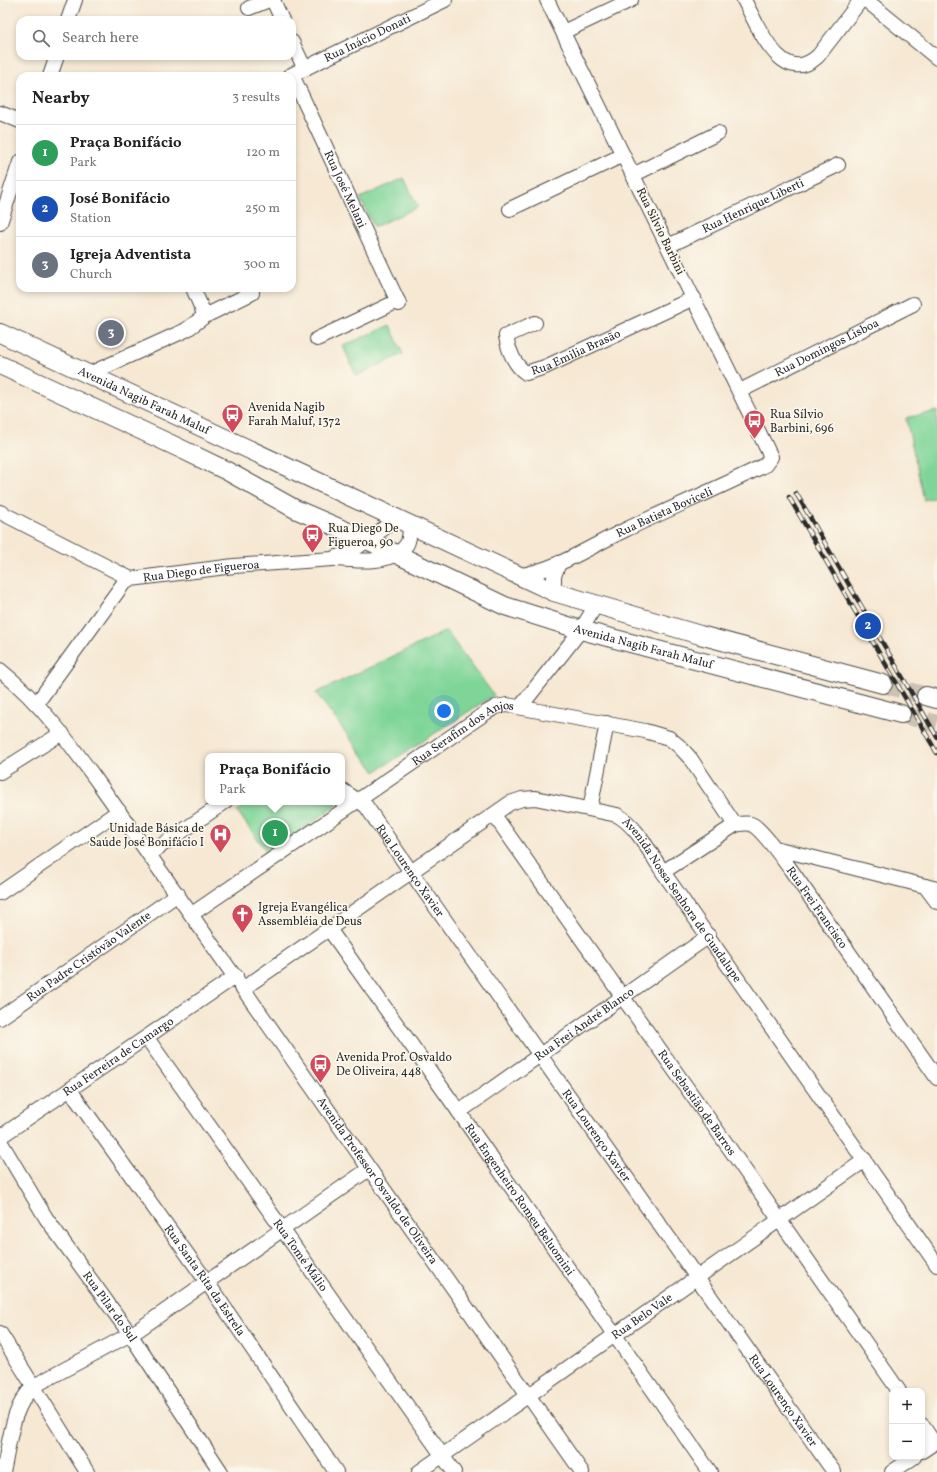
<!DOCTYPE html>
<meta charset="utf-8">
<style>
:root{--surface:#fff;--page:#f2f2f2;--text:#222;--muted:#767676;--line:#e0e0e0;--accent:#d1495b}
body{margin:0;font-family:Vollkorn,serif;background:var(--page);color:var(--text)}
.controls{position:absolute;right:12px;bottom:12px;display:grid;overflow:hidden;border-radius:8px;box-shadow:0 2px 6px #0003}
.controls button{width:36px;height:36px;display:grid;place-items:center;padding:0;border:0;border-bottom:1px solid var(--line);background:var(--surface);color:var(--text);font:20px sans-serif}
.you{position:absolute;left:444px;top:711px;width:14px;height:14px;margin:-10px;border:3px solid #fff;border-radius:50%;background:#1a73e8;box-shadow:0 0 0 6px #1a73e833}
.badge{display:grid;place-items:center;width:26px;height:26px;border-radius:50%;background:var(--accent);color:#fff;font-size:13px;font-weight:700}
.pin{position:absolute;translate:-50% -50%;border:2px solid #fff;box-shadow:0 1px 4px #0006}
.popup{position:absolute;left:205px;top:753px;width:140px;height:52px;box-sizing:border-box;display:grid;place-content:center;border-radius:8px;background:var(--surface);filter:drop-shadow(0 1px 3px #0005);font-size:13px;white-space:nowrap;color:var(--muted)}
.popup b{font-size:15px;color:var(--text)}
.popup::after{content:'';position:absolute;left:50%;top:100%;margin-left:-8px;border:8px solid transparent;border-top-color:var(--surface)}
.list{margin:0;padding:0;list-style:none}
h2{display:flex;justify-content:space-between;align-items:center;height:52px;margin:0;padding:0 16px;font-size:17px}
h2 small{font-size:13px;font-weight:400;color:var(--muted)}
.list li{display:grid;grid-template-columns:26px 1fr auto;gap:12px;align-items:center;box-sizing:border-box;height:56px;padding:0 16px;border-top:1px solid var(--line)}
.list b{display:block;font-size:15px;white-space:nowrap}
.list p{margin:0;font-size:13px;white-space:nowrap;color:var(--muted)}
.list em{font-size:13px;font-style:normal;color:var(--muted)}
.icon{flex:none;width:22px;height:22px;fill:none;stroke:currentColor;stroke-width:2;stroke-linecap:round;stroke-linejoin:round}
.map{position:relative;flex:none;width:937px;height:1472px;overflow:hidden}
.search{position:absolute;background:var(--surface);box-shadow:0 2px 6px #0003;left:16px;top:16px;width:280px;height:44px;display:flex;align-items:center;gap:10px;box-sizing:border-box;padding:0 14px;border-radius:12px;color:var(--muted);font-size:15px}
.panel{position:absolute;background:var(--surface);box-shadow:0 2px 6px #0003;left:16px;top:72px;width:280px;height:220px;border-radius:12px}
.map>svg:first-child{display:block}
.green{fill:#7fd598;stroke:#558062}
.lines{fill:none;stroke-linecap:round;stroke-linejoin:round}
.major-tunnel{stroke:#cdc2b1;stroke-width:18;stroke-dasharray:18 9;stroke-linecap:butt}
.minor-casing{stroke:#494744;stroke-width:16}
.major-casing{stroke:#494744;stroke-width:20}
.minor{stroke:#fff;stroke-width:14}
.major{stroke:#fff;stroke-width:18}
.rail-casing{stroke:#2b2b2b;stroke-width:4.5}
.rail{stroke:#fbf7ec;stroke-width:3;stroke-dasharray:9;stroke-linecap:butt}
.labels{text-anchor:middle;stroke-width:3.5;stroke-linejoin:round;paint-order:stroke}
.street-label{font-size:12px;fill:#2b2b2b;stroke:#fbf7ec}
.poi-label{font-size:12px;fill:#2b2b2b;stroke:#fbf7ec;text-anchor:start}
</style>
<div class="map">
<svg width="937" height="1472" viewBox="0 0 937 1472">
<rect width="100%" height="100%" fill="#fbf7ec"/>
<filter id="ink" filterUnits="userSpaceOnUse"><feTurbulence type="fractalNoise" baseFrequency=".025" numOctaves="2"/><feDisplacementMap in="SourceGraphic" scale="8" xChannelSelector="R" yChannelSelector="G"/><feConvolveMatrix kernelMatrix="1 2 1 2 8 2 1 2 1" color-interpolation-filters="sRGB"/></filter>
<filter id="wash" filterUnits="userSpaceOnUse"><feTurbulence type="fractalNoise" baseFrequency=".012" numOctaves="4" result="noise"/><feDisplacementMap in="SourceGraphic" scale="16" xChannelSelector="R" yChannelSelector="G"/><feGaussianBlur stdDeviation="0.9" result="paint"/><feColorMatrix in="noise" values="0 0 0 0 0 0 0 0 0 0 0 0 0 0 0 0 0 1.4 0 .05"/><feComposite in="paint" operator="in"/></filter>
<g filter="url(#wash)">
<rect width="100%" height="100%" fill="#f6e8d3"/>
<!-- green -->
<path class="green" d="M404,178l14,29 -44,20 -14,-29z
M390,325l13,29 -47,22 -13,-30z
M937,411v86l-13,3 -18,-82z
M446,631l48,64 -119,77 -59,-79z
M250,802h84l4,2 -70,50 -31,-43z"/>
</g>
<g filter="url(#ink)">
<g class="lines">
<!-- major-tunnel -->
<path class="major-tunnel" d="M883,684l43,12
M901,714l36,10"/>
<defs>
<g id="minor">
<path d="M273,0l9,20"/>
<path d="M744,0c14,26 38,89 74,56l43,-56"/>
<path d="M866,0l71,58"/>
<path d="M249,8l20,-8"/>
<path d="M68,20l7,-20"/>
<path d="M563,32l68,-32"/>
<path d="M292,42l13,27"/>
<path id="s1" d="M292,75l107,229"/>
<path d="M50,76l7,-20"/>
<path id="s2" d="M289,76l156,-76"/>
<path d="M0,113l20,8"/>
<path d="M633,175l85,-42"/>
<path d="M510,209l113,-54"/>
<path d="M0,223l20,-61"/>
<path id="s3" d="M668,246l170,-81"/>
<path d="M193,288l12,28"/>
<path id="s4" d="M535,323l-29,13c2,14 9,30 20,37l19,-6 149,-69"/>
<path d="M317,339l81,-38"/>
<path d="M89,374l97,-44 19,-14 47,-23v-5"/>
<path id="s5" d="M740,391l173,-87"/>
<path d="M0,512l131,67"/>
<path d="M336,559c21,2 57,6 71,-15 3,-6 3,-12 3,-19"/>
<path id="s6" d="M516,576c39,-5 73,-29 109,-46 46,-22 94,-42 140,-65l6,-8 -224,-457"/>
<path d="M554,592v-16l5,-13"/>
<path id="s7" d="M0,670c45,36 77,83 110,129l472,673"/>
<path id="s8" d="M37,703l86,-119 8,-5 103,-13 98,-7 20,-8 45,-32"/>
<path d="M521,706l60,-76 15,-25"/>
<path d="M0,772l62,-39"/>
<path id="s9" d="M342,790l24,16 45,66 423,600"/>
<path d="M590,809l17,-86"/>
<path id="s10" d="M494,815l222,314 183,262"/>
<path d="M775,848l162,41"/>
<path d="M149,854l76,-52"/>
<path id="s11" d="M663,872l72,-47c5,-1 13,-3 18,0 11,7 30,34 38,45l146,208"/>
<path d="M925,886l12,16"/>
<path d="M0,893l119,-82"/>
<path id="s12" d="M192,914l295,-202 9,-5 11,-2 138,26 24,7 10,8 11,12 45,67"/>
<path id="s13" d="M329,929l130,183 251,360"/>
<path id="s14" d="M244,988l266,-185 12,-4 13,-1 82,17c20,11 33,38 46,57l274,393"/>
<path id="s15" d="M0,1018l178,-124"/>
<path id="s16" d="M147,1038l307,434"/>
<path id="s17" d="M70,1090l137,192 129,190"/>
<path id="s18" d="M459,1112l250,-176"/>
<path id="s19" d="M0,1137l236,-161"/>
<path id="s20" d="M0,1141l46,77 84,116 91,138"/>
<path d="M0,1333l87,139"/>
<path d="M922,1425l12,18"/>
<path d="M922,1451l15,-10"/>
<path d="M3,1472c7,-29 8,-65 31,-86l104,-56 231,-161"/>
<path id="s21" d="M419,1472l446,-312"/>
<path d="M892,1472l22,-15"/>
</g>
<g id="major">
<path id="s22" d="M0,333l554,259 146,43 183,49"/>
<path id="s23" d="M0,365l175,81 52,25 68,38 72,31 138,66 76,24 320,84"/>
<path d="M926,696l11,3"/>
</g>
</defs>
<!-- minor casing -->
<use href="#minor" class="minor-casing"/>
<!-- major casing -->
<use href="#major" class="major-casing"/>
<!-- minor -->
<use href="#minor" class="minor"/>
<!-- major -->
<use href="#major" class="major"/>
<defs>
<path id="rail" d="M796,493l141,244
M789,497l148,256"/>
</defs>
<!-- rail casing -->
<use href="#rail" class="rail-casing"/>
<!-- rail -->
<use href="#rail" class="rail"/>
</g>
</g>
<!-- icons -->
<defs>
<symbol id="bus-pin" viewBox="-11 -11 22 30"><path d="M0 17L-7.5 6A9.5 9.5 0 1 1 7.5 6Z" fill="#d1495b" stroke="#fbf7ec"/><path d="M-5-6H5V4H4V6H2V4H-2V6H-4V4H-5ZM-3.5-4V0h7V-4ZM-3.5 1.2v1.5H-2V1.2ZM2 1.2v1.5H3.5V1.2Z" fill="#fff"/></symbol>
<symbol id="hospital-pin" viewBox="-11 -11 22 30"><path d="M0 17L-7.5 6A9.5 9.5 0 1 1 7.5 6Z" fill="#d1495b" stroke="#fbf7ec"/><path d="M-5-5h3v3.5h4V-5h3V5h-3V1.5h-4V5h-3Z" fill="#fff"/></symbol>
<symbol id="church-pin" viewBox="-11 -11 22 30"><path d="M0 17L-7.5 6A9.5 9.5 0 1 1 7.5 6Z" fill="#d1495b" stroke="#fbf7ec"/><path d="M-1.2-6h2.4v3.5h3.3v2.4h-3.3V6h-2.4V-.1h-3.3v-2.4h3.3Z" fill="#fff"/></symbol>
</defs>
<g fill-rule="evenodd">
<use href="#bus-pin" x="220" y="402" width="25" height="34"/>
<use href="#bus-pin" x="742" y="408" width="25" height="34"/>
<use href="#bus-pin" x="300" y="522" width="25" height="34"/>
<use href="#hospital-pin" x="208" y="822" width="25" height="34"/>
<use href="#church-pin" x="230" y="902" width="25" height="34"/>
<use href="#bus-pin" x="308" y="1052" width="25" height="34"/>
</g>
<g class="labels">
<!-- street labels -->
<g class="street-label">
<text dy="4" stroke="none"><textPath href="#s2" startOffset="87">Rua Inácio Donati</textPath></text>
<text dy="4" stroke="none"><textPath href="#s1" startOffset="126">Rua José Melani</textPath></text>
<text dy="4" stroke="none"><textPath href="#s3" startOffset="94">Rua Henrique Liberti</textPath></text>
<text transform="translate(661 231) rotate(64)" y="4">Rua Silvio Barbini</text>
<text dy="4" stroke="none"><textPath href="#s5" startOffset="97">Rua Domingos Lisboa</textPath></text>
<text dy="4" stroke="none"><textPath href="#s4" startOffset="129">Rua Emilia Brasão</textPath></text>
<text dy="4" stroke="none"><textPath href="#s22" startOffset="159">Avenida Nagib Farah Maluf</textPath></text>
<text dy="4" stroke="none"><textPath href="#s6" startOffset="162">Rua Batista Boviceli</textPath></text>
<text dy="4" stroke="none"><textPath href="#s8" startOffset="227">Rua Diego de Figueroa</textPath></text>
<text dy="4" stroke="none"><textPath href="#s23" startOffset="704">Avenida Nagib Farah Maluf</textPath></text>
<text dy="4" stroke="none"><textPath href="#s12" startOffset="327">Rua Serafim dos Anjos</textPath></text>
<text dy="4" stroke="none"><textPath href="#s9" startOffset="107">Rua Lourenço Xavier</textPath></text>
<text dy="4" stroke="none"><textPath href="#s14" startOffset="541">Avenida Nossa Senhora de Guadalupe</textPath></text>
<text dy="4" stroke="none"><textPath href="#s11" startOffset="209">Rua Frei Francisco</textPath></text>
<text dy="4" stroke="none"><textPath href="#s15" startOffset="108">Rua Padre Cristóvão Valente</textPath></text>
<text dy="4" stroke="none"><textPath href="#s18" startOffset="153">Rua Frei André Blanco</textPath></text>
<text dy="4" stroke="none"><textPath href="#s19" startOffset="143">Rua Ferreira de Camargo</textPath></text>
<text dy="4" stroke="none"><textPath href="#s10" startOffset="352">Rua Sebastião de Barros</textPath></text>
<text dy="4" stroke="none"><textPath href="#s9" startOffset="431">Rua Lourenço Xavier</textPath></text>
<text dy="4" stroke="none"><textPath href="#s7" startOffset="636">Avenida Professor Osvaldo de Oliveira</textPath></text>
<text dy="4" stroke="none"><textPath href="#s13" startOffset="331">Rua Engenheiro Romeu Beluomini</textPath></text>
<text dy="4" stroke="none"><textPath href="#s16" startOffset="266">Rua Tomé Málio</textPath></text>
<text dy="4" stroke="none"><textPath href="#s17" startOffset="233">Rua Santa Rita da Estrela</textPath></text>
<text dy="4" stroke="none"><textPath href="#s20" startOffset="199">Rua Pilar do Sul</textPath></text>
<text dy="4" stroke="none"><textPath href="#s21" startOffset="272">Rua Belo Vale</textPath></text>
<text dy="4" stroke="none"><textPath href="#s9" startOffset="755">Rua Lourenço Xavier</textPath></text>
</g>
<!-- poi labels -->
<g class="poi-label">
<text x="248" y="411">Avenida Nagib<tspan x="248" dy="14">Farah Maluf, 1372</tspan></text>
<text x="770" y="418">Rua Sílvio<tspan x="770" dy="14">Barbini, 696</tspan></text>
<text x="328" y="532">Rua Diego De<tspan x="328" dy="14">Figueroa, 90</tspan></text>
<text x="204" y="832" text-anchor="end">Unidade Básica de<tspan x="204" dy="14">Saúde José Bonifácio I</tspan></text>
<text x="258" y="911">Igreja Evangélica<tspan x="258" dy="14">Assembléia de Deus</tspan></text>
<text x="336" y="1061">Avenida Prof. Osvaldo<tspan x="336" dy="14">De Oliveira, 448</tspan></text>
</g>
</g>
</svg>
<div class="controls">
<button>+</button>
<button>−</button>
</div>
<div class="you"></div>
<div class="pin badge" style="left:275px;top:833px;background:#2e9e5b">1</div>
<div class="popup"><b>Praça Bonifácio</b>Park</div>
<div class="pin badge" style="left:868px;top:626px;background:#1a4fb4">2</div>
<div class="pin badge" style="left:111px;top:333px;background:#6b7280">3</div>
<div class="search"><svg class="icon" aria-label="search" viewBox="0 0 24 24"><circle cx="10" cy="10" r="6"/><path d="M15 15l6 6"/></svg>Search here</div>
<section class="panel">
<h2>Nearby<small>3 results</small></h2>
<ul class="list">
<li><span class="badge" style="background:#2e9e5b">1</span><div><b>Praça Bonifácio</b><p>Park</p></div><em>120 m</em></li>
<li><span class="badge" style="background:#1a4fb4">2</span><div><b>José Bonifácio</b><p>Station</p></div><em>250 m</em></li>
<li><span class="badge" style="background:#6b7280">3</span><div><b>Igreja Adventista</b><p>Church</p></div><em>300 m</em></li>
</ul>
</section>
</div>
